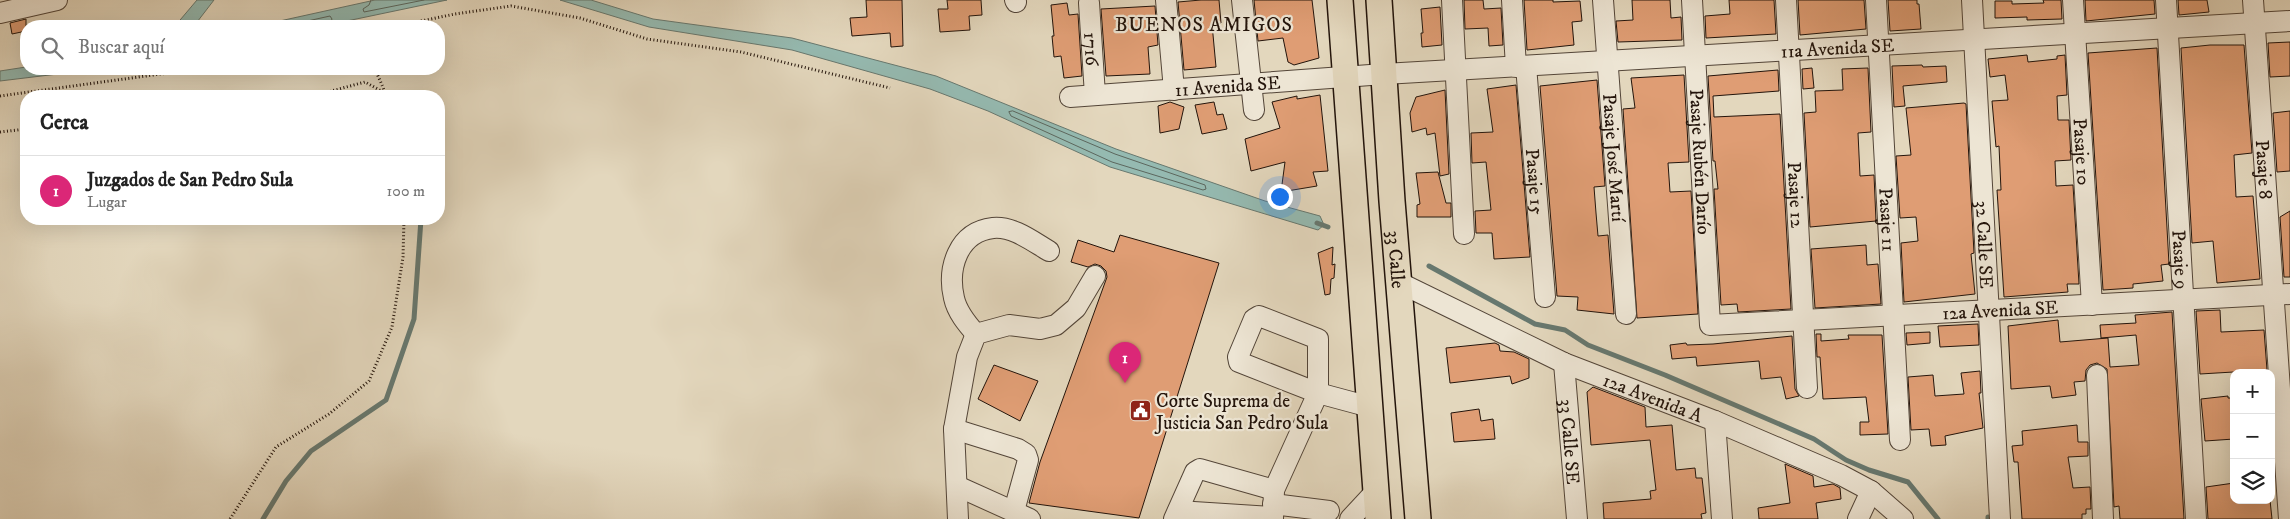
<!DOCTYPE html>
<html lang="es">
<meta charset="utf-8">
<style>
:root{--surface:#fff;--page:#f2f2f2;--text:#222;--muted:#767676;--line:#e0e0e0;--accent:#db2777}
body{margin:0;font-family:"IM FELL DW Pica",serif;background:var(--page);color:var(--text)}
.controls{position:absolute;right:15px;bottom:15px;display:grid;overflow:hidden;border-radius:10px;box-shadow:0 5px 20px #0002}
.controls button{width:45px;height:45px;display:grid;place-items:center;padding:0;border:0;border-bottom:1px solid var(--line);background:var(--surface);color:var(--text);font:25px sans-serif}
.you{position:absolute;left:1279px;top:196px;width:18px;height:18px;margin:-12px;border:4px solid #fff;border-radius:50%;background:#1a73e8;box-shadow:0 0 0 8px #1a73e833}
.badge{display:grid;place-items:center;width:32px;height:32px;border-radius:50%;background:var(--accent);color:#fff;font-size:16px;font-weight:700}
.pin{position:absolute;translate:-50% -41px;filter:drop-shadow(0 1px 2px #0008)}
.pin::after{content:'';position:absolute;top:26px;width:18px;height:15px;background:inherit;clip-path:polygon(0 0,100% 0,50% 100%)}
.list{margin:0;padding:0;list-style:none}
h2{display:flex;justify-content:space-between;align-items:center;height:65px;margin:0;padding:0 20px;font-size:21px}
h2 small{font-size:16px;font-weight:400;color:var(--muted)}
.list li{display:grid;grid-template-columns:32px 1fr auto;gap:15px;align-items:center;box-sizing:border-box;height:70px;padding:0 20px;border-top:1px solid var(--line)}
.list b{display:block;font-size:19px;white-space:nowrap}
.list p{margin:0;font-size:16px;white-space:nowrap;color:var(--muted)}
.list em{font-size:16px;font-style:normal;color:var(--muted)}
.icon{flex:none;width:28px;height:28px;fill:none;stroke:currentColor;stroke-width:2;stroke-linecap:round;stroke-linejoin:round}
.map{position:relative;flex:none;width:2290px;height:519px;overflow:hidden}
.search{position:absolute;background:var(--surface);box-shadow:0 5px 20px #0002;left:20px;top:20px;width:425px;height:55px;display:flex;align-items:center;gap:12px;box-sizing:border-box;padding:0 18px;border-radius:20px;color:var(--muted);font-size:19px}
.panel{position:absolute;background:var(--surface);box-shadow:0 5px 20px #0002;left:20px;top:90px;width:425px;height:135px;border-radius:20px}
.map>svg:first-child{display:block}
.water{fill:#95bab1;stroke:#67786f}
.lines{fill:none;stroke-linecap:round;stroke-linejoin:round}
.shore{stroke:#5c675e;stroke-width:1}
.stream{stroke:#67786f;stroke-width:5}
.building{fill:#df9d74;stroke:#23140b}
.minor-casing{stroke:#534538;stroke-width:22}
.major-casing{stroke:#23140b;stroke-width:28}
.path{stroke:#23140b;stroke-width:3;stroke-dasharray:1 2.5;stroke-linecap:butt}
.minor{stroke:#ede5d4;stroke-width:20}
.major{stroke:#e3d7bd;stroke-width:25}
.labels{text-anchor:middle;stroke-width:4.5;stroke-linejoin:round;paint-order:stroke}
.street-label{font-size:19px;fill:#23140b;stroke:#ede5d4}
.poi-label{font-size:19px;fill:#23140b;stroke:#ede5d4;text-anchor:start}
.neighbourhood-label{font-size:20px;letter-spacing:1px;fill:#23140b;stroke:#ede5d4}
</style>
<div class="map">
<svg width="2290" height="519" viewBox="0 0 2290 519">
<rect width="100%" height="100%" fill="#e3d7bd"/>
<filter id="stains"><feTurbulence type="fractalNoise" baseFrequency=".004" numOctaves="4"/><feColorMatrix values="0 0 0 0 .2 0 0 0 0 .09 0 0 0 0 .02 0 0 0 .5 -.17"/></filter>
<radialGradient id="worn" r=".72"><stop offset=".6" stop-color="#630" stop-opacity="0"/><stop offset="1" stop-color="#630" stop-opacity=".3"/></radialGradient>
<!-- water -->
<path class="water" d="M197,0h17l-20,26h-19z
M375,0h72l-124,26h-66z
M560,0h31l62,19 139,19 144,38 180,73 149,52 55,15 4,9 -6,5 -208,-63 -122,-56 -58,-22 -138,-39 -143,-23z
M26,67v2h73l-99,12v-10z"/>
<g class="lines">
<!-- shore -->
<path class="shore" d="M371,0l-2,5 -6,4 1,3 60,-12
M285,26l45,-10 2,3 -3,7
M1013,111l102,43 90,31 1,4 -3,1 -91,-28 -101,-46 -2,-4z"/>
<!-- stream -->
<path class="stream" d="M1317,223l11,4
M1429,266l106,58 30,6 23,15 77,30 149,64 32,21 23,10 39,12 30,37
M1988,517v2
M263,519l23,-38 25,-30 75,-51 28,-81 7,-100"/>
</g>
<!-- building -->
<path class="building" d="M866,0h36l1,46 -12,1 -1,-14 -38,3 -2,-18 17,-1z
M947,0h34l1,15 -13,1 1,14 -30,2 -2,-23h10z
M1201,0h18l2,23 -9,1 4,43 -32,3 -6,-68z
M1254,0h58l7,58 -25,7 -6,-3 -5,-24 -25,3z
M1464,0h19l1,9 17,-1 2,37 -14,1 -1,-18 -23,1z
M1524,0h29v2l27,-1 2,20 -10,1 2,23 -47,5z
M1632,0h38l1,18 10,-1 1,23 -64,2 -2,-21 17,-1z
M1729,0h45l2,34 -70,4 -1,-22 25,-2z
M1798,0h66l2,29 -66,6z
M1888,0h29v4h2l2,25 -31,2z
M2043,0h18l1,19 -35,1v-3l-32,1v-17h17v3l32,-1z
M2085,0h69l1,14 -69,7z
M2178,0h29l2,12 -30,3z
M1067,3l2,12 9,-1 4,62 -18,2 -3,-22 -7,1 -2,-21h2l-3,-31z
M1155,6l3,39 -10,2 2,27 -44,2 -5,-67z
M1440,7l2,38 -20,2 -1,-14h2l-2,-24z
M26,19v12l-14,3 -2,-11z
M2290,42v34l-20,1 -2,-34z
M2210,45h34l8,108 -18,2 2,42 17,-1 7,83 -43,4 -4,-42 -21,2 -11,-195z
M2157,48l12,216 -8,1 2,16 -30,3v4l-30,2 -15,-237z
M2027,55l1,7 29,-3v-3l8,-1 2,40 -10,1 1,24h11l2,40 -16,1 1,25 17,-1 6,99h-12l1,8 -64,5 -7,-107h4l-2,-44 -3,1 -4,-46 16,-1 -3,-25 -15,2 -2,-18z
M1922,65l1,2 23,-1 1,16 -44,4 2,20 -11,1 -2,-41z
M1812,68l2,20 -11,1 -1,-20z
M1868,68l3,64 -13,1 2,43 14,-1 2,46 -66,6 -6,-114 12,-1 -1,-21 28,-1 -1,-21z
M1778,70l1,21 -66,5 1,21 66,-3 11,195 -53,3 -1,-8 -16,1 -7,-116h4l-3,-28h-2l-5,-85z
M1684,75l5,87 -21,1 2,29 21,-1 7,123 -61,4 -14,-209 12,-1 -4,-30z
M1597,80l8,106 -11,1 2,26 2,23 10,-1 6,79 -37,-4 1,-13 -21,-1 -17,-210z
M1516,85l14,172 -36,2 -2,-26h-16l-1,-22 16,-1 -5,-48 -14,1 -1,-30 22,-1 -6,-43z
M1445,90l4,84 -9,2 -5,-43 -8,2 -1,-7 -14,4 -2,-19 6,-16z
M1320,95l8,76 -15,1 4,14 -36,6 4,-30 -34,9 -6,-32 35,-11 -8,-26 25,-6v3z
M1170,102l14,5 -5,22 -19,4 -2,-27z
M1214,102l3,13 6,-1 4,15 -25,5 -7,-29z
M1964,103l2,1 8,149 -3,1 4,40 -71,8 -3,-59 17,-2 -2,-24 -16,1 -4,-62 15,-1 -5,-47z
M2290,111v60l-13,1 -4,-59z
M1438,172l8,31h5v14h-34v-12l3,-1 -4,-31z
M2290,211v66h-6l-4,-60z
M1120,235l99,28 -80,255 -110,-15 11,-41 67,-185 -1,-6 -5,-5 -6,-2 -7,3 -17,-5 7,-22 36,12z
M1866,245l1,20 11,-1 3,40 -66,4 -4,-59z
M1333,247l-1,18 3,-1 -1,14 -3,1 -1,15 -5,1 -7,-42z
M2220,310l1,22 43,-2 3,40 -67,4 -4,-63z
M2172,312l12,207h-64l-1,-13 -5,1 -7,-138 -10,-6 -7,2 -4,5 -1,11 -11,1 2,13 -24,3 -2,-12 -39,3 -3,-63 50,-6 2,22 48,-4 2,29 29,-2 -3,-30 -35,3 -1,-13 36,-2 -1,-8z
M1978,324l1,21 -39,2 -2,-21z
M1930,332v11l-23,2 -1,-12z
M1816,334h5v7l28,-2 -1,-4h34l6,99 -28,1v-13h9l-3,-25 -43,2 -3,-42h-3z
M1792,336l3,53 4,7 -13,3 -5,-22 -20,2 -2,-18 -62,5 -1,-9 -24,2 -2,-14 16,-2 1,2 26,-1z
M1495,343l4,2 1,6 14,1 15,7v19l-17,6 -2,-8 -60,7 -4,-35z
M994,365l44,16 -18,40 -42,-22z
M1980,371l1,22h-2l4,35 -38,8 1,9 -15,1 -2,-17 -18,1 -3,-53 25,-2 2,21 29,-2 -3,-21z
M1593,387l52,20 1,20 26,-2 4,45 19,-2 1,10h6l4,35 -5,1 1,5h-98l-1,-16 48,-4 -1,-8 6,-1 -6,-50 -59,5 -4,-53z
M2228,396v2h6v41l-29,2 -4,-42z
M1479,409l2,12 12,-2 2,20 -41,3 -3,-29z
M2077,425l1,17h10v14l-20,1 5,31 17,-1 1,22h-5v5h-4v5h-60l-4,-57h-4l-2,-16 11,-1 -1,-14z
M1785,464l28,12 1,11 19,-3 7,4 1,11 -25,4 2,16h-59l-1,-11 32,-5z
M2234,483v17h36l2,19h-64l-2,-32z"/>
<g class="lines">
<defs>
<g id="minor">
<path d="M1015,0l1,2"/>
<path d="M1166,0l8,90"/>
<path d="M1242,0l12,110"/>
<path d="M1452,0l12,234"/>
<path d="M1512,0l4,67"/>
<path id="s1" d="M1603,0l23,314"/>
<path id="s2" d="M1692,0l18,325 580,-31"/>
<path id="s3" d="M1786,0l21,388"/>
<path id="s4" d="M1876,0l24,440"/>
<path id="s5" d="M1972,0l28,519"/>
<path id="s6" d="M2073,0l19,305"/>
<path id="s7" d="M2166,0l30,519"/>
<path id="s8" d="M2253,0l36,519"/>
<path id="s9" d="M1089,3l6,92"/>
<path d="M0,13l57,-13"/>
<path id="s10" d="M1526,66l19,231"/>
<path id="s11" d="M1070,97l314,-23 906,-53"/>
<path id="s12" d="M1398,282l166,81 151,58 126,54 30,16 32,28"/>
<path d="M1259,316l59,23v54l-79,-31 -1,-5 16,-38z"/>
<path d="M976,334c-9,-10 -19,-22 -22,-36 -7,-30 4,-66 39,-70 20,-2 39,13 56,23"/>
<path id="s13" d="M1564,363l13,156"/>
<path d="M2097,375l6,144"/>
<path d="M1715,421l7,98"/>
<path d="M954,429l64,20 8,5 2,6 -14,51"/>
<path d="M957,486l73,33"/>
<path d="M1273,504l56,7"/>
<path d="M1178,511l95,6"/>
<path d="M958,519l-4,-90 13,-72 9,-23 33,-9 31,4 16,-4 20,-17 19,-32"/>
<path d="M1174,519l21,-47 5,-3 74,21"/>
<path d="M1273,519l1,-29 44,-97 52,14"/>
<path d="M1350,519l26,-28"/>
<path d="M1858,519l13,-28"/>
</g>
<g id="major">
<path d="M1340,0l38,519"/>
<path id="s14" d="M1379,0l13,201 26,318"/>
</g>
</defs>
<!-- minor casing -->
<use href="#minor" class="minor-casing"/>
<!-- major casing -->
<use href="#major" class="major-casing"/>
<!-- path -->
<path class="path" d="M397,26l58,-12 56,-8 69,12 67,21 94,13 149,36
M375,69l10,23
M0,96l197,-27
M313,96l52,-14 20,11 2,3
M0,132l26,-3
M230,519l46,-72 53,-33 40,-33 23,-54 11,-70 1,-38"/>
<!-- minor -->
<use href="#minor" class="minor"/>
<!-- major -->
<use href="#major" class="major"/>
</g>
<!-- icons -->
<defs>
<symbol id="civic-square" viewBox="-11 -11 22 22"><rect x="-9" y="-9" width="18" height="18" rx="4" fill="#8f2418" stroke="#ede5d4"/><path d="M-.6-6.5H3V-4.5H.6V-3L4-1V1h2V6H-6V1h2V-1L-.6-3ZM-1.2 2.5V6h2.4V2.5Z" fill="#fff"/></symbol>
</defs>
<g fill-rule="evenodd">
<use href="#civic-square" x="1128" y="398" width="25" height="25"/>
</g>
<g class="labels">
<!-- street labels -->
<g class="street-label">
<text dy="7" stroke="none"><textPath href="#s11" startOffset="769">11a Avenida SE</textPath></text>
<text dy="7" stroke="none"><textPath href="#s9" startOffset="46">1716</textPath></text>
<text dy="7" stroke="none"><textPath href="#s11" startOffset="158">11 Avenida SE</textPath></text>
<text dy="7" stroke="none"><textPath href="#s6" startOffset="152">Pasaje 10</textPath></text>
<text dy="7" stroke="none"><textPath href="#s1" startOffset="158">Pasaje José Martí</textPath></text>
<text dy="7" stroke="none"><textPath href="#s2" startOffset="162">Pasaje Rubén Darío</textPath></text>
<text dy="7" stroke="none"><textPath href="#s8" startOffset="170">Pasaje 8</textPath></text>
<text dy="7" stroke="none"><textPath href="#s10" startOffset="116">Pasaje 15</textPath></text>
<text dy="7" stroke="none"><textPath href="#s3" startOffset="195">Pasaje 12</textPath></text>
<text dy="7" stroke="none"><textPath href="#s4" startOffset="220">Pasaje 11</textPath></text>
<text dy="7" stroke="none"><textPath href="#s5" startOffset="245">32 Calle SE</textPath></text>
<text dy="7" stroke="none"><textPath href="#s7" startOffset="260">Pasaje 9</textPath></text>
<text dy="7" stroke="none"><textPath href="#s14" startOffset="260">33 Calle</textPath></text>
<text dy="7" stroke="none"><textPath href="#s2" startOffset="616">12a Avenida SE</textPath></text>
<text dy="7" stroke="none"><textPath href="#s12" startOffset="280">12a Avenida A</textPath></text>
<text dy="7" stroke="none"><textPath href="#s13" startOffset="79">33 Calle SE</textPath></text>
</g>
<!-- poi labels -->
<g class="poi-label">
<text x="1156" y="407">Corte Suprema de<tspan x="1156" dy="22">Justicia San Pedro Sula</tspan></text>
</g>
<!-- neighbourhood labels -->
<g class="neighbourhood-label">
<text x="1204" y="31">BUENOS AMIGOS</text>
</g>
</g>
<rect width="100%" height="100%" filter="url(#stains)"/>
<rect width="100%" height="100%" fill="url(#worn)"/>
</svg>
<div class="controls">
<button>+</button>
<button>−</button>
<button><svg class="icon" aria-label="layers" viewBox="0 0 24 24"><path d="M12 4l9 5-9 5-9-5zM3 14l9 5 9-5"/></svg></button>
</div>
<div class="you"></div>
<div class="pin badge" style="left:1125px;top:383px">1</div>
<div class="search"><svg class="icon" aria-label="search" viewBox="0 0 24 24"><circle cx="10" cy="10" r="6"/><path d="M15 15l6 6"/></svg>Buscar aquí</div>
<section class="panel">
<h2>Cerca<small></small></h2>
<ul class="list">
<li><span class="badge">1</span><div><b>Juzgados de San Pedro Sula</b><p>Lugar</p></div><em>100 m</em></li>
</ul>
</section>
</div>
